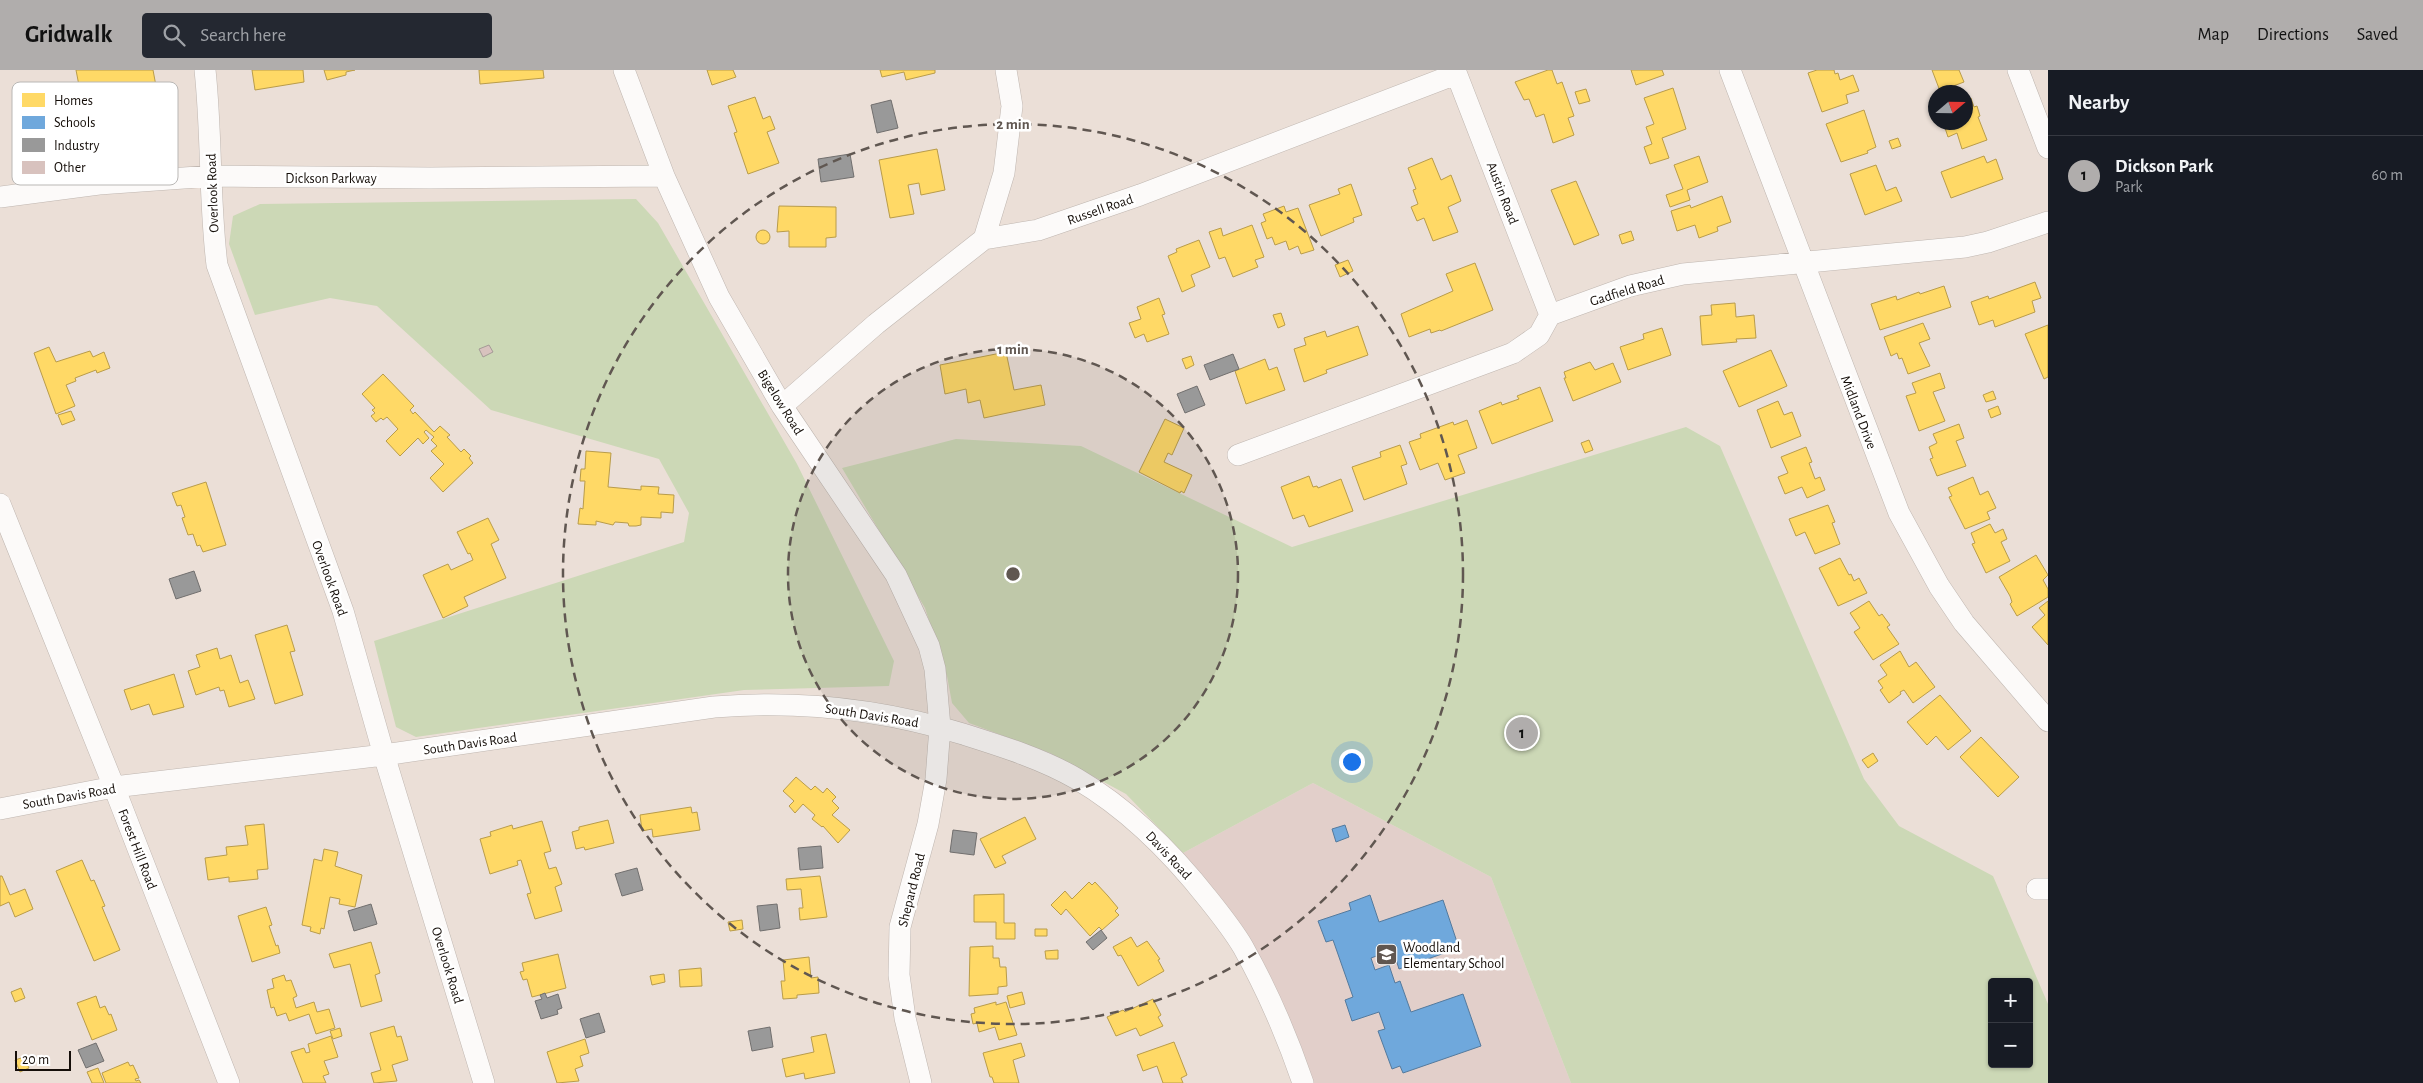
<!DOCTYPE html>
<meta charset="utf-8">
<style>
:root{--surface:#171b24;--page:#242831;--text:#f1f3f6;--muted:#9ea1a6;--line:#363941;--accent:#b0adac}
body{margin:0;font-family:"Alegreya Sans",sans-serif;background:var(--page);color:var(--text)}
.controls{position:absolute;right:15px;bottom:15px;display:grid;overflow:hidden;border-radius:5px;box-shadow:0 1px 4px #0004}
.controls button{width:45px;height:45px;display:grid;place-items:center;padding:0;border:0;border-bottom:1px solid var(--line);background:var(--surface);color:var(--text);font:25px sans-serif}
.compass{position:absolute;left:1928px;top:15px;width:45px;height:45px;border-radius:50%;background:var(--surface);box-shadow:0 1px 4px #0004;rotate:70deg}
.scale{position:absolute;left:15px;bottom:12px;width:56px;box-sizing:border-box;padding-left:5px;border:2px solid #150e09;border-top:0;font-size:14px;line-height:18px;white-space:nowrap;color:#150e09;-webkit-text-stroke:4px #fff;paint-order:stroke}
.you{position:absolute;left:1351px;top:691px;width:18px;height:18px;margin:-12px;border:4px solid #fff;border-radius:50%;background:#1a73e8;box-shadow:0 0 0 8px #1a73e833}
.badge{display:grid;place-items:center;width:32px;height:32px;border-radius:50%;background:var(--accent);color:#111;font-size:16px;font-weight:700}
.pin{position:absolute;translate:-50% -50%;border:2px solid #fff;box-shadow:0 1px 5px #0006}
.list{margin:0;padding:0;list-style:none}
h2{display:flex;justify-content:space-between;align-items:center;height:65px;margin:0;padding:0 20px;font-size:21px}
h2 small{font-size:16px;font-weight:400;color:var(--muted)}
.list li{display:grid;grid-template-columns:32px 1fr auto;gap:15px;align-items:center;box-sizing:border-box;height:80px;padding:0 20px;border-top:1px solid var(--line)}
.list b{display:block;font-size:19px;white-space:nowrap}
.list p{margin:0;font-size:16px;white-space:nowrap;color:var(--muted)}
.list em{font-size:16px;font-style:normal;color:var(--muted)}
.icon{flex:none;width:28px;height:28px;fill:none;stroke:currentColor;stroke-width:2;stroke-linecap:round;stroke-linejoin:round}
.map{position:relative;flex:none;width:2048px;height:1013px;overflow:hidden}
header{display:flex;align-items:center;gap:30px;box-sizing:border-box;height:70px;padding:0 25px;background:var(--accent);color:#111}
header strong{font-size:24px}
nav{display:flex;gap:28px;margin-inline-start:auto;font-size:18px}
.search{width:350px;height:45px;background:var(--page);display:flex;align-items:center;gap:12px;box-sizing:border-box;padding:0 18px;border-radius:5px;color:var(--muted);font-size:19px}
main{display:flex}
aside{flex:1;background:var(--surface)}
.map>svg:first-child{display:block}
.education{fill:#e2cfca}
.green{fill:#ccd8b6;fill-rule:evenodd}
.homes{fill:#ffd966;stroke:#b99c4a}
.schools{fill:#6fa8dc;stroke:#547a9d}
.industry{fill:#999;stroke:#716f6e}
.building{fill:#d8c2be;stroke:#a49a96}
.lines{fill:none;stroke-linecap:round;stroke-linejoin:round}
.minor-casing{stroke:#bfb6b0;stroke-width:22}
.minor{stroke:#fcfaf9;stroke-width:21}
.ring{fill:none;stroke:#605751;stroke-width:2.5;stroke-dasharray:9 6}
.labels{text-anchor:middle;stroke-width:5;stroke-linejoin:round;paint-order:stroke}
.street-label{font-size:14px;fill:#150e09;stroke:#fff}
.poi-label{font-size:14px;fill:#150e09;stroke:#fff;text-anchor:start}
.key{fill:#fff;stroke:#b9b7b5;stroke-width:1}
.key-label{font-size:14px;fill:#150e09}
.centre{fill:#605751;stroke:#fff;stroke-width:2.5}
.ring-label{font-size:15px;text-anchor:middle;font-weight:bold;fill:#605751;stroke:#fff;stroke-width:5;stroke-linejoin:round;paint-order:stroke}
</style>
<header>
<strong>Gridwalk</strong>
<div class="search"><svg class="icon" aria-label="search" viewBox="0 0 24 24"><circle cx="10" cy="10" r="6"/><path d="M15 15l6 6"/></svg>Search here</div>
<nav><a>Map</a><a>Directions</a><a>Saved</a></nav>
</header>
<main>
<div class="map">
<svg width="2048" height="1013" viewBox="0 0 2048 1013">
<rect width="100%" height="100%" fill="#ebdfd7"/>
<!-- education -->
<path class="education" d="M1313,713l178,94 80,206h-260l-128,-230z"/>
<!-- green -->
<path class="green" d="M636,129l22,24 139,241 97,197 -5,25 -145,4 -328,47 -20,-10 -22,-86 310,-99 5,-29 -30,-54 -168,-49 -114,-104 -47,-8 -75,17 -26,-71 4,-28 27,-12z
M1686,357l34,19 144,333 35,47 94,50 55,128v79h-477l-80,-206 -178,-94 -130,70 -57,-59 -76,-41 -81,-30 -17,-20 -5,-27 -22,-68 -83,-140 114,-29 125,7 211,101zM1992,912h37v82h-37z"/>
<!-- homes -->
<path class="homes" d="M76,0h77l3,16 -21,4v-4l-54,10z
M252,0h51l1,12 -49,8z
M324,0h31l-9,2v3l-19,5z
M479,0h64l1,8 -64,6z
M707,0h26l3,7 -24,8z
M880,0h55v3l-29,7 -2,-8 -22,5z
M1548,0h4l5,14 5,-2 12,34 -6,2 6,17 -21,8 -9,-29 -8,3 -7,-18 -5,1 -9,-18z
M1631,0h31l2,5 -28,10z
M1817,0h17l1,4 3,-1 2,7 13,-5 6,16 -13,4 2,8 -26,9 -14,-39z
M1932,0h27l5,12 -24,9z
M1673,18l13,41 -24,9 7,20 -19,6 -6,-17 8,-3 -6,-17 8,-3 -10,-26z
M1586,19l4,12 -11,3 -4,-12z
M755,27l8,22 7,-3 5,13 -8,3 12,31 -31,11 -14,-41 3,-1 -9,-26z
M1971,28l3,9 3,-1 3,10 -2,1 9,23 -25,9 -5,-16 -9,4 -5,-15h23v-22z
M1864,40l12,37 -9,4 1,2 -27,9 -15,-38z
M1898,68l3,8 -9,3 -3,-8z
M937,79l8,41 -24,5 -2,-12 -11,2 6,29 -24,4 -11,-58z
M1699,86l9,26 -21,8 3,10 -20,7 -4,-12 17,-6 -9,-24z
M1984,86l3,7 9,-4 7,20 -52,19 -10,-26z
M1432,88l9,22 10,-5 10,26 -13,6 10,25 -25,9 -9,-23 -7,3 -6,-14 7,-3 -5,-14 3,-1 -8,-21z
M1876,95l10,26 10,-4 6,14 -37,14 -15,-41z
M1576,111l23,54 -25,10 -23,-55z
M1351,114l11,31 -9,3 1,4 -33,14 -12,-31 31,-11 -2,-5z
M1722,126l9,26 -14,5 1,4 -19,7 -4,-13 -18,6 -6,-20 19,-6 1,3z
M779,136l57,1v30l-10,1v9h-37v-16l-12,1z
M1284,136l2,6 12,-4 16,42 -13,4 -3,-8 -9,4 -3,-9 -11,4 -3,-8 -5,2 -6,-16 5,-2 -3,-7z
M1252,155l12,32 -9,3 3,7 -25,10 -8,-20 -6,2 -10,-27 12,-4 2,8z
M756 167a7 7 0 1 1 14 0a7 7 0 1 1-14 0Z
M1631,161l3,9 -12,4 -3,-9z
M1199,170l11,27 -19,8 4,11 -13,6 -14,-36 9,-4 -1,-3z
M1348,190l5,11 -13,6 -5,-12z
M1475,193l18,47 -52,21 -1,-1 -9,3 -1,-4 -21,8 -8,-23 52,-23 -7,-17z
M2035,212l6,16 -9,3 3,11 -40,15 -2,-7 -14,5 -8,-23 17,-6 1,3z
M1944,216l7,21 -71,23 -9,-26 25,-8 1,4 22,-8 1,2z
M1159,228l6,16 -3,1 7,19 -22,8 -3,-8 -9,4 -6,-15 12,-4 -4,-12z
M1735,233l1,14 18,-2 2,23 -20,1 1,3 -35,3 -2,-29 12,-1 -1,-10z
M1281,243l4,12 -7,3 -5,-13z
M1923,253l7,16 -11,4 11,23 -22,8 -6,-16 -3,1 -2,-6 -6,3 -7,-19z
M2048,255v52l-4,2 -19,-45z
M1358,256l10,29 -42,15 1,3 -23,9 -10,-33 12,-4 -2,-7 21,-7 2,6z
M1662,258l9,27 -43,15 -8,-23 24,-8 -1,-5z
M49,277l7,15 34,-11 3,6 11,-5 6,16 -13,5 -1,-3 -21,8 1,3 -10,4 9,21 -19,8 -22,-61z
M1771,280l16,36 -48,21 -16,-36z
M1006,282l8,38 27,-5 4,20 -61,13 -4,-18 -12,3 -2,-14 -21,5 -5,-29z
M1191,286l3,9 -8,4 -4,-10z
M1265,289l4,11 8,-3 8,23 -39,14 -11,-33z
M1590,292l5,8 18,-7 8,19 -48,19 -9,-23h2l-2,-6z
M1940,303l5,15 -12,4 12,29 -26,10 -13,-35 10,-3 -4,-10z
M383,304l31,32 -4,4 3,4 2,-2 19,20 6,-6 10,9 -3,2 14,15 3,-3 7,7 -2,2 4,5 -30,29 -13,-14 14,-14 -13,-13 6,-5 -6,-6 3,-3 -8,-7 -2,2 5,6 -6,6 -5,-6 -18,18 -14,-15 12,-12 -11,-12 -4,3 -2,-2 -5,4 -5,-6 4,-3 -3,-3 3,-2 -13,-14z
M1540,317l13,34 -61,23 -13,-33 22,-9 1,3 17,-6 -2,-3z
M1993,321l3,8 -10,3 -3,-7z
M1778,331l6,14 8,-3 9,24 -30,12 -14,-38z
M1998,336l3,8 -10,4 -3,-8z
M71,341l4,9 -13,5 -4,-10z
M1165,349l19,9 -12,27 -4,-2 -4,9 28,13 -8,18 -3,-2 -1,2 -41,-21z
M1467,350l10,28 -19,7 7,18 -20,7 -7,-17 -18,7 -11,-28 12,-4 -1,-4 33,-12 1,3z
M1959,354l5,14 -8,3 10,25 -29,10 -7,-17 3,-1 -4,-11 8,-4 -4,-9z
M1589,370l4,10 -8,3 -4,-10z
M1400,375l7,19 -6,2 6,18 -43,16 -12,-33 29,-10 -1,-5z
M1806,377l6,15 -3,1 6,16 5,-2 5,13 -18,8 -5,-11 -17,7 -7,-17 10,-4 -7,-16z
M586,381l25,2 -3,34 33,3v-4l18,1 -1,7 16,1 -1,18 -12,-1v6l-20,-1v8l-5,1h-7l-1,-3 -13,-1 -2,3 -17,-4v4l-18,-1 2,-16 3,1 2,-28h-5l1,-12h4z
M1309,406l4,11 4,-1 1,2 23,-9 12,32 -44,16 -5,-12 -11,4 -12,-32z
M1973,407l7,18 8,-4 8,17 -9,4 3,7 -25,10 -16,-32 3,-1 -4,-8z
M206,412l20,63 -23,7 -3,-7 -3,1 -4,-12 -5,1 -6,-17 3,-1 -4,-12 -4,1 -5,-13z
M1828,435l7,17 -3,1 8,21 -25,10 -10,-22 -9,4 -7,-17z
M488,448l11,22 -8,4 15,34 -42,19 4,9 -25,12 -20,-43 25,-11 3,6 22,-10 -3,-7 -2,1 -11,-22z
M1990,454l5,9 8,-4 4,10 -6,3 9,19 -24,12 -14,-29 3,-1 -4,-10z
M2036,485l12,20 -5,5 5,9v8l-31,19 -7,-12 2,-2 -2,-6 -11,-19z
M1840,488l9,17 2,-1 3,7 5,-3 8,15 -29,13 -19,-38z
M1869,531l10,15 3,-2 8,11 -3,2 12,17 -26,16 -19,-28 6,-4 -10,-15z
M2048,531v44l-16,-18 13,-12 -6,-7z
M287,555l8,26 -5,1 13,43 -28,9 -20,-69z
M217,578l3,11 11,-4 9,28 8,-3 7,19 -26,8 -5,-17 -4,1 -1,-4 -23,8 -8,-24 12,-4 -4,-12z
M1900,581l9,16 7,-5 19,25 -22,16 -9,-13 -4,2 1,2 -12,9 -9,-13 3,-2 -5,-7 9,-6 -7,-10z
M174,604l10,33 -31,8 -4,-11 -18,6 -7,-20z
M1940,625l31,36 -23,19 -12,-14 -9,9 -20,-23z
M1981,667l38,40 -21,20 -38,-40z
M1873,683l5,8 -10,7 -6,-8z
M796,707l15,13 4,-4 8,7 4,-5 9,9 -4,4 7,7 -7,7 18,15 -12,13 -15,-17 -1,1 -10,-8 3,-4 -12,-11 -8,9 -6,-7 5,-5 -11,-10z
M691,737l1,6 5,-1 3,18 -47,7 -1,-8 -10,2 -2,-16z
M1025,747l11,22 -34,17 4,7 -11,5 -15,-29z
M608,750l6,23 -29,7 -1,-3 -8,2 -4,-17 7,-2v-3z
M542,751l9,30 -7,2 5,16 7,-2 6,17 -7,3 7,24 -27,8 -8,-25 4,-1 -10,-33 -4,1 1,4 -28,9 -10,-35 11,-3 -1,-4 22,-7 1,4z
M264,754l4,45 -11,1 1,9 -29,3v-5l-21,3 -3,-22 22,-3 -1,-8 22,-2 -3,-19z
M324,779l14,3 -3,14 27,9 -7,32 -16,-3 1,-5 -10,-2 -6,32 -3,-1 -1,6 -10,-3 1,-4 -9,-2 12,-66 8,2z
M82,790l9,21 3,-1 11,26 -3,1 18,43 -26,11 -38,-90z
M0,806h2l8,19 15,-6 8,20 -18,8 -6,-15 -9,4z
M820,806l7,41 -27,3 -1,-12h4l-2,-19 -14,1 -1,-11z
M1089,812l3,3 3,-3 13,14 10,12 -3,3 4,4 -17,15 -3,-3 -9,9 -24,-27 -5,6 -10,-10 14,-14 7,8z
M1004,824v29h11v16h-19v-17h-22v-27z
M266,837l6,18 -3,1 7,20 2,-1 2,8 -28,9 -14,-46z
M742,850l1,9 -13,2 -2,-9z
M1035,859h12v7h-12z
M1131,867l6,10 10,-6 13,18 -2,1 6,11 -26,15 -17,-31 -3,1 -5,-9z
M371,872l9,31 -5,2 7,26 -21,6 -11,-43 -16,4 -5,-14z
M993,876v12h6l1,9h6l1,19 -9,1v7l-29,2 1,-49z
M1058,880v9h-12l-1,-8z
M558,884l8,34 -34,9 -5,-18 -4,1 -3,-8 4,-1 -2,-8z
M809,887l2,21 7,-1 1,16 -22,2v3l-14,1 -2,-18h4l-2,-21z
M701,898l1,18 -22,1 -1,-17z
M664,904l1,8 -13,3 -2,-9z
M284,905l2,6 5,-1 6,16 -4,2 3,10 18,-6 3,10 12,-3 6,19 -19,6 -7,-20 -20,7 -3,-8 -9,3 -3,-9 -3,1 -4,-18 7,-2 -2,-9z
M21,918l4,10 -10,4 -4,-10z
M1022,922l3,12 -15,4 -3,-12z
M96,926l4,12 5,-2 4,9 2,-1 6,16 -25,10 -15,-37z
M1153,929l8,16 -3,2 5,9 -23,10 -4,-8 -20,8 -9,-19 16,-7 2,2z
M996,932v3l10,-3 11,33 -18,5 -4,-13 -16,5 -2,-9 -4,1 -2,-10 4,-1 -1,-5z
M394,956l3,11 4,-1 7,24 -16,5 5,16 -23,2 -3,-10 10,-3 -11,-37z
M340,958l2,8 -9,3 -3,-8z
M826,964l9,39 -30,6 -1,-6 -18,4 -4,-18 32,-7 -3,-15z
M331,966l7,21 -14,4 5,13 -6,2 3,7h-23l-12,-31 13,-4 2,5 4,-1 -2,-8z
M585,969l4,14 -9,3 3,10 -8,3 4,12 -22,2 -10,-31z
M1174,972l13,33 -6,3 2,5h-20l-6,-17 -14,5 -6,-16z
M1021,973l4,13 -12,4 6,23h-25l-2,-6h-2l-7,-24z
M24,987l5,11 -9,4 -5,-12z
M128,992l2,4 3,-1 6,13 -4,1 1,2 3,-1 2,3h-35l-4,-10z
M98,998l6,15h-12l-5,-11z"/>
<!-- schools -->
<path class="schools" d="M1345,755l4,12 -13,5 -4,-13z
M1370,825l9,27 64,-22 16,48 -60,21 -6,-19 -22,8 4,12 14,-5 6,18 5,-2 11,31 52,-18 18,52 -78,27 -3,-7 -8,3 -14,-38 7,-2 -6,-17 -27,9 -7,-21 8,-3 -20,-57 -7,2 -8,-21 33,-11 -2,-7z"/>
<!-- industry -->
<path class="industry" d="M891,30l7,28 -21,5 -6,-28z
M850,84l4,23 -33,5 -3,-23z
M1233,284l6,15 -29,11 -6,-15z
M1197,316l8,19 -20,8 -8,-19z
M194,501l7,20 -25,8 -7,-20z
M953,760l24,3 -3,22 -24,-3z
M821,776l2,22 -23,2 -2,-22z
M637,798l6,22 -21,6 -7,-22z
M371,834l6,20 -23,7 -6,-20z
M777,834l3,24 -20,3 -3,-25z
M1101,860l6,8 -14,12 -7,-8z
M545,923l2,5 11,-4 4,14 -5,2 1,4 -17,5 -6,-18 7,-2 -2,-4z
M599,943l6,19 -19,6 -6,-19z
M770,957l3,20 -21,4 -4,-20z
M96,973l8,18 -18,7 -8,-18z"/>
<!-- building -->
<path class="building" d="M489,275l4,7 -10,5 -4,-8z"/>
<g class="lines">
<defs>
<path id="minor" d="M205,0c7,65 4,130 12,195l126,346 41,144 100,328
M624,0l40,106 55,121 63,109 114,169 33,71 6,23 5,58 -4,52 -8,45 -28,103 -1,48 6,43 16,65
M1455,0l95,245
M1730,0l169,443 40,73 25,37 84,98
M2018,0l30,78
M0,127l99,-13 113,-8 218,2 234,-2
M984,169l20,-66 8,-67 -6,-36
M782,336l94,-82 108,-85 54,-9 102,-35 316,-121
M1238,385l275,-102 26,-18 11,-20 80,-29 53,-12 282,-27 23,-5 60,-20
M0,434l114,283 115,296
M0,739l114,-22 270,-32 330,-48c85,-7 167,2 249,27 38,12 80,25 114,45 53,31 95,74 132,121 12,15 24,30 34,47 24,43 44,89 60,136
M2037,819h11"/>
</defs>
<!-- minor casing -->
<use href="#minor" class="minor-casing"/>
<!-- minor -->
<use href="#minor" class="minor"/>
</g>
<!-- distance rings -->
<circle cx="1013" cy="504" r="225" fill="#605751" fill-opacity=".12"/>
<g class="ring">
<circle cx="1013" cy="504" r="225"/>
<circle cx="1013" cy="504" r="450"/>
</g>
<!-- icons -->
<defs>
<symbol id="school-square" viewBox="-11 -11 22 22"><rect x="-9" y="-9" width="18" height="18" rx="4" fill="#605751" stroke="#fff"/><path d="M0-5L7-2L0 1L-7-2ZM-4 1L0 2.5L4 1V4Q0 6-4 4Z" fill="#fff"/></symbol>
</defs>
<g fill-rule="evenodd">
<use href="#school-square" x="1374" y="872" width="25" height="25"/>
</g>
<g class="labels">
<!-- street labels -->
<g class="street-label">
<text x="331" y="113">Dickson Parkway</text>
<text transform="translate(212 123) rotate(-92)" y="5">Overlook Road</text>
<text transform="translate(1503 123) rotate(69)" y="5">Austin Road</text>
<text transform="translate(1100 139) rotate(-19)" y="5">Russell Road</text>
<text transform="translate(1627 220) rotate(-17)" y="5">Gadfield Road</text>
<text transform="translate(781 332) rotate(58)" y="5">Bigelow Road</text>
<text transform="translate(1859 342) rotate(69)" y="5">Midland Drive</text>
<text transform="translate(330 508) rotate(70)" y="5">Overlook Road</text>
<text transform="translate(872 645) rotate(9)" y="5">South Davis Road</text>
<text transform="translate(470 673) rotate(-8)" y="5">South Davis Road</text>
<text transform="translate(69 726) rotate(-10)" y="5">South Davis Road</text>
<text transform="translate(138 779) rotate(69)" y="5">Forest Hill Road</text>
<text transform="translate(1169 785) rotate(47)" y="5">Davis Road</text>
<text transform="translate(911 820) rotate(-76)" y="5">Shepard Road</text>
<text transform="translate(448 895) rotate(73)" y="5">Overlook Road</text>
</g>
<!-- poi labels -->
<g class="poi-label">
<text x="1403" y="882">Woodland<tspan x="1403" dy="16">Elementary School</tspan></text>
</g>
</g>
<!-- legend -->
<rect x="12" y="12" width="166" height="103" rx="8" class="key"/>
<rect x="22" y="23" width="23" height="14" fill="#ffd966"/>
<rect x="22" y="46" width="23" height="13" fill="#6fa8dc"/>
<rect x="22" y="68" width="23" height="14" fill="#999"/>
<rect x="22" y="91" width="23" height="13" fill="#d8c2be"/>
<g class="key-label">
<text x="54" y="35">Homes</text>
<text x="54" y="57">Schools</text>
<text x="54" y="80">Industry</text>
<text x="54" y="102">Other</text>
</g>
<circle cx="1013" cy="504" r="8" class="centre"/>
<g class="ring-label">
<text x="1013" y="59">2 min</text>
<text x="1013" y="284">1 min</text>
</g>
</svg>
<div class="controls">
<button>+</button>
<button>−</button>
</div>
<svg class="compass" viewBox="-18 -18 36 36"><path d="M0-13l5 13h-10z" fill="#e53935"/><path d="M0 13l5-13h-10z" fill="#9ea1a6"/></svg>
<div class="scale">20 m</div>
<div class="you"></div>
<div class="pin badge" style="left:1522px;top:663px">1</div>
</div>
<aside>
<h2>Nearby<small></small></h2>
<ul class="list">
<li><span class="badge">1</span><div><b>Dickson Park</b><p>Park</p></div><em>60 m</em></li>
</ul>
</aside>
</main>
